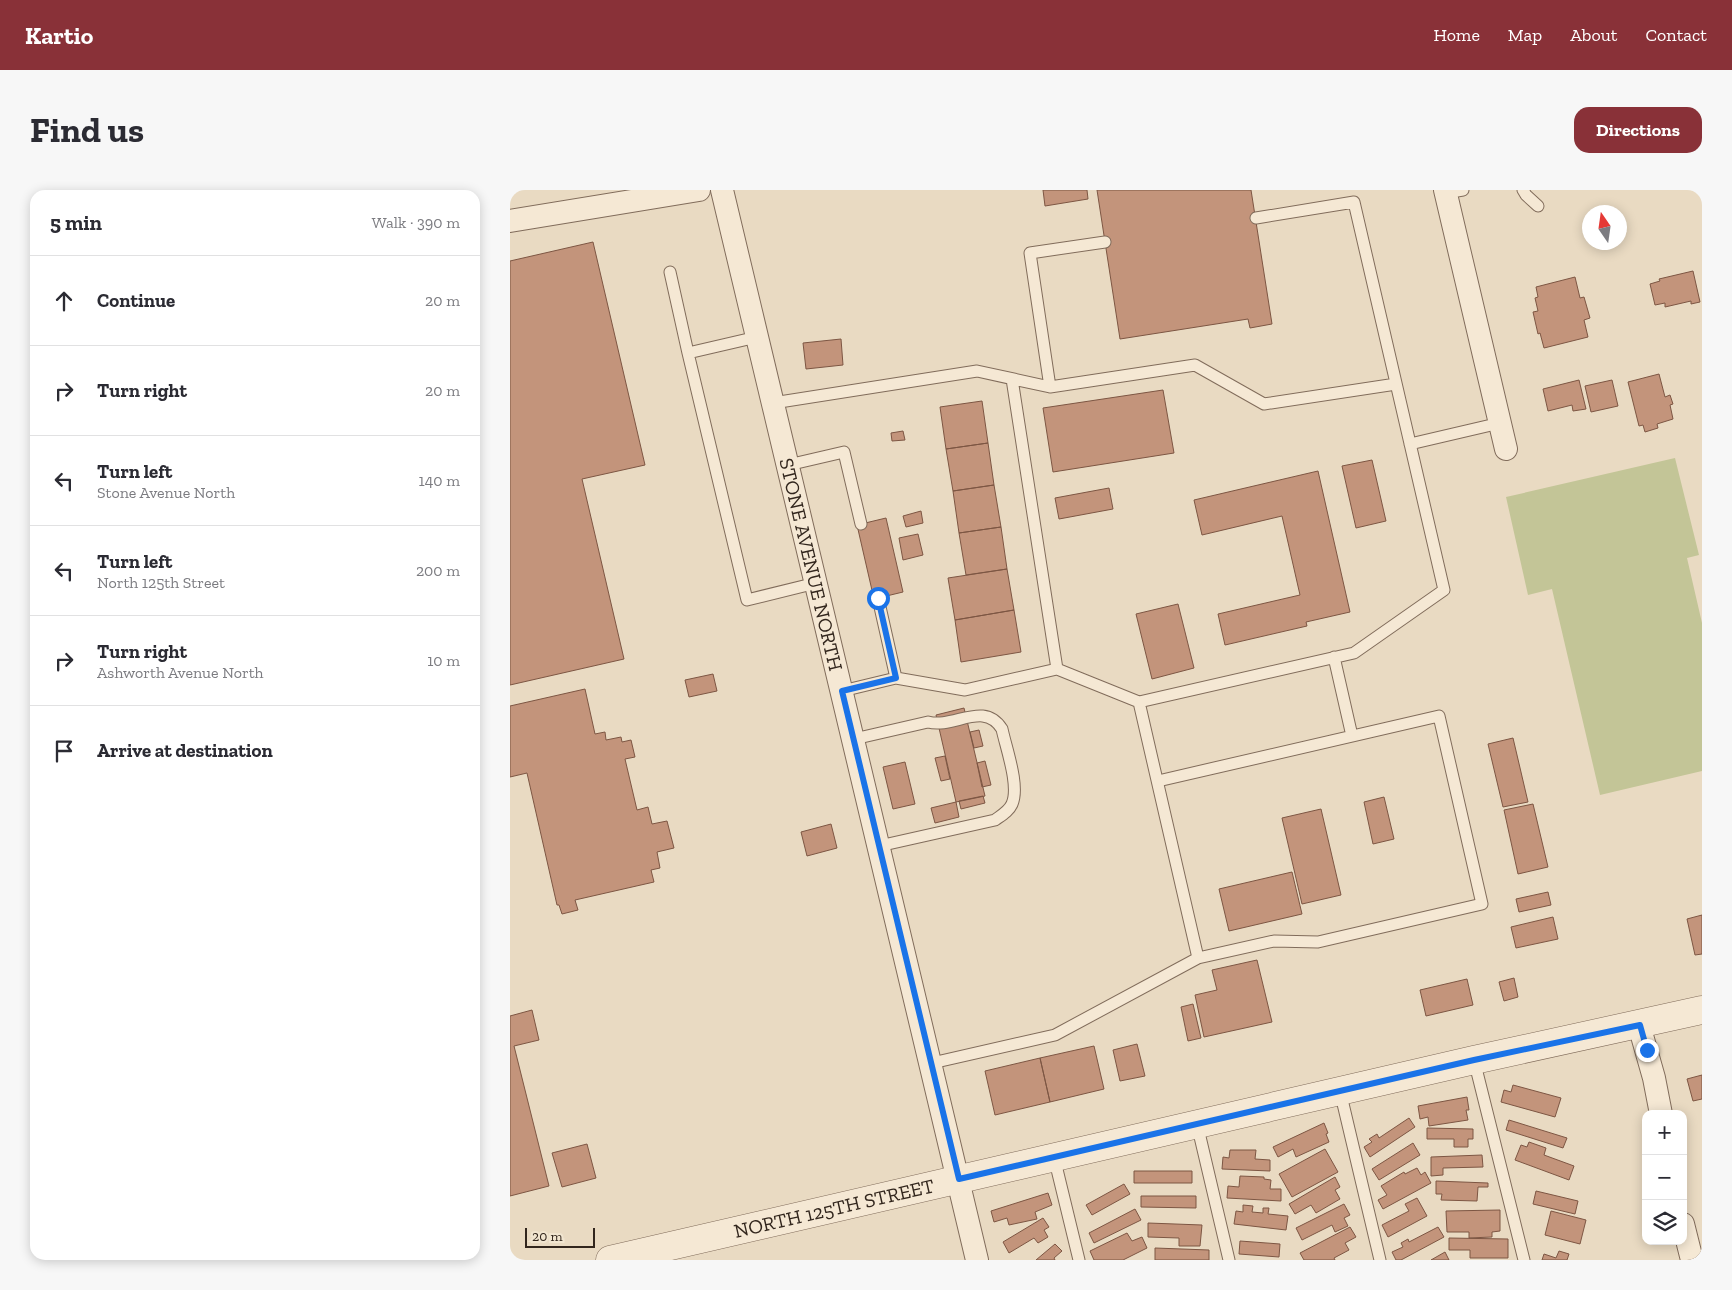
<!DOCTYPE html>
<meta charset="utf-8">
<style>
:root{--surface:#fff;--page:#f7f7f7;--text:#2b2b33;--muted:#7c7c81;--line:#e1e1e2;--accent:#893138}
body{margin:0;font-family:"Zilla Slab",serif;background:var(--page);color:var(--text)}
.controls{position:absolute;right:15px;bottom:15px;display:grid;overflow:hidden;border-radius:10px;box-shadow:0 2px 12px #0003}
.controls button{width:45px;height:45px;display:grid;place-items:center;padding:0;border:0;border-bottom:1px solid var(--line);background:var(--surface);color:var(--text);font:25px sans-serif}
.compass{position:absolute;left:1072px;top:15px;width:45px;height:45px;border-radius:50%;background:var(--surface);box-shadow:0 2px 12px #0003;rotate:347deg}
.scale{position:absolute;left:15px;bottom:12px;width:70px;box-sizing:border-box;padding-left:5px;border:2px solid #32261d;border-top:0;font-size:14px;line-height:18px;white-space:nowrap;color:#32261d;-webkit-text-stroke:4px #f1e5d0;paint-order:stroke}
.stop{position:absolute;width:15px;height:15px;margin:-11px;border:4px solid #1a73e8;border-radius:50%;background:#fff}
.stop.end{background:#1a73e8;border-color:#fff;box-shadow:0 1px 5px #0008}
.list{margin:0;padding:0;list-style:none}
h2{display:flex;justify-content:space-between;align-items:center;height:65px;margin:0;padding:0 20px;font-size:21px}
h2 small{font-size:16px;font-weight:400;color:var(--muted)}
.list li{display:grid;grid-template-columns:32px 1fr auto;gap:15px;align-items:center;box-sizing:border-box;height:90px;padding:0 20px;border-top:1px solid var(--line)}
.list b{display:block;font-size:19px;white-space:nowrap}
.list p{margin:0;font-size:16px;white-space:nowrap;color:var(--muted)}
.list em{font-size:16px;font-style:normal;color:var(--muted)}
.icon{flex:none;width:28px;height:28px;fill:none;stroke:currentColor;stroke-width:2;stroke-linecap:round;stroke-linejoin:round}
.map{position:relative;flex:none;width:1192px;height:1070px;overflow:hidden;border-radius:15px}
header{display:flex;align-items:center;gap:30px;box-sizing:border-box;height:70px;padding:0 25px;background:var(--accent);color:#fff}
header strong{font-size:24px}
nav{display:flex;gap:28px;margin-inline-start:auto;font-size:18px}
.intro{display:flex;align-items:center;justify-content:space-between;box-sizing:border-box;height:120px;padding:0 30px}
h1{margin:0;font-size:35px}
.button{padding:12px 22px;border-radius:15px;background:var(--accent);color:#fff;font-size:18px;font-weight:700}
main{display:flex;gap:30px;padding:0 30px}
aside{flex:1;background:var(--surface);border-radius:15px;box-shadow:0 2px 12px #0003}
.map>svg:first-child{display:block}
.green{fill:#c3c597}
.building{fill:#c3947b;stroke:#7d5643}
.lines{fill:none;stroke-linecap:round;stroke-linejoin:round}
.service-casing{stroke:#816c5b;stroke-width:13}
.minor-casing{stroke:#816c5b;stroke-width:24}
.tertiary-casing{stroke:#816c5b;stroke-width:29}
.service{stroke:#f5e8d4;stroke-width:11}
.minor{stroke:#f5e8d4;stroke-width:22}
.tertiary{stroke:#f5e8d4;stroke-width:28}
.route{stroke:#1a73e8;stroke-width:6}
.labels{text-anchor:middle;stroke-width:4;stroke-linejoin:round;paint-order:stroke}
.street-label{font-size:20px;fill:#32261d;stroke:#f1e5d0}
</style>
<header>
<strong>Kartio</strong>
<nav><a>Home</a><a>Map</a><a>About</a><a>Contact</a></nav>
</header>
<div class="intro"><h1>Find us</h1><a class="button">Directions</a></div>
<main>
<aside>
<h2>5 min<small>Walk · 390 m</small></h2>
<ul class="list">
<li><svg class="icon" aria-label="ahead" viewBox="0 0 24 24"><path d="M12 20V5M6 11l6-6 6 6"/></svg><div><b>Continue</b></div><em>20 m</em></li>
<li><svg class="icon" aria-label="right" viewBox="0 0 24 24"><path d="M7 20v-9h11M14 6l5 5-5 5"/></svg><div><b>Turn right</b></div><em>20 m</em></li>
<li><svg class="icon" aria-label="left" viewBox="0 0 24 24"><path d="M17 20v-9H6M10 6l-5 5 5 5"/></svg><div><b>Turn left</b><p>Stone Avenue North</p></div><em>140 m</em></li>
<li><svg class="icon" aria-label="left" viewBox="0 0 24 24"><path d="M17 20v-9H6M10 6l-5 5 5 5"/></svg><div><b>Turn left</b><p>North 125th Street</p></div><em>200 m</em></li>
<li><svg class="icon" aria-label="right" viewBox="0 0 24 24"><path d="M7 20v-9h11M14 6l5 5-5 5"/></svg><div><b>Turn right</b><p>Ashworth Avenue North</p></div><em>10 m</em></li>
<li><svg class="icon" aria-label="arrive" viewBox="0 0 24 24"><path d="M6 21V4h12l-3 4 3 4H6"/></svg><div><b>Arrive at destination</b></div></li>
</ul>
</aside>
<div class="map">
<svg width="1192" height="1070" viewBox="0 0 1192 1070">
<rect width="100%" height="100%" fill="#e9dac2"/>
<!-- green -->
<path class="green" d="M1165,268l24,97 -12,3 15,65v148l-102,24 -48,-206 -24,6 -22,-98z"/>
<!-- building -->
<path class="building" d="M533,0h44l1,9 -43,7z
M587,0h154l21,134 -22,4 -2,-9 -128,20z
M83,52l52,223 -63,14 42,180 -114,26v-424z
M1183,81l7,31 -9,2v-3l-26,6v-4l-10,2 -5,-21 10,-3 -1,-2z
M1065,87l5,21 4,-1 6,21 -6,2 4,17 -44,11 -4,-15 -2,1 -5,-22 5,-1 -3,-13 3,-1 -2,-10z
M331,149l2,26 -37,4 -3,-26z
M1149,184l6,23 5,-2 3,9 -3,1 3,14 -16,5 1,4 -13,4 -2,-7 -4,1 -11,-44z
M1069,190l7,29 -13,2 -1,-6 -24,6 -5,-22z
M1102,190l6,26 -27,6 -6,-26z
M653,200l11,63 -121,19 -10,-64z
M472,211l6,42 -42,6 -6,-42z
M393,241l2,9 -13,1 -1,-8z
M478,253l6,42 -41,6 -7,-42z
M862,270l14,61 -30,7 -14,-62z
M808,281l32,141 -44,10 1,4 -82,19 -7,-31 82,-19 -18,-79 -80,19 -8,-35z
M484,295l7,42 -42,6 -6,-42z
M599,298l4,21 -54,10 -4,-21z
M411,321l2,12 -17,4 -3,-11z
M376,328l17,74 -29,7 -17,-74z
M491,337l6,42 -41,6 -7,-42z
M408,344l5,21 -20,5 -4,-22z
M497,379l7,41 -59,10 -7,-42z
M668,414l16,64 -42,11 -16,-65z
M504,420l7,42 -60,10 -6,-42z
M203,484l4,17 -28,6 -4,-17z
M75,499l10,45 10,-2 1,8 15,-3 1,5 9,-2 4,17 -10,2 12,51 11,-3 4,17 15,-3 7,27 -17,4 3,16 -9,2 3,12 -79,18 3,10 -16,4 -3,-9h-2l-30,-132 -17,4v-71z
M454,518l21,88 -29,6 -20,-87z
M469,540l4,16 -9,2 -4,-16z
M1003,548l15,64 -25,5 -15,-63z
M435,566l5,23 -9,2 -6,-23z
M475,571l6,24 -9,2 -5,-24z
M395,572l10,42 -22,5 -10,-42z
M473,606l2,7 -24,6 -2,-8z
M874,607l10,42 -21,5 -9,-42z
M446,612l3,15 -24,6 -4,-15z
M1023,614l15,63 -30,7 -14,-64z
M811,619l20,86 -39,9 -20,-86z
M321,634l6,24 -30,8 -6,-24z
M782,682l10,42 -73,17 -10,-42z
M1038,702l3,13 -32,7 -3,-13z
M1192,725v39l-7,1 -8,-36z
M1043,727l5,22 -42,9 -5,-21z
M747,770l15,62 -68,15 -9,-42 22,-5 -5,-20z
M1004,788l4,19 -14,4 -5,-19z
M957,789l6,26 -47,11 -6,-26z
M683,814l8,34 -13,3 -7,-34z
M22,820l7,30 -25,6 35,140 -39,10v-180z
M627,854l8,32 -25,5 -7,-31z
M584,856l10,43 -54,13 -10,-44z
M530,868l10,44 -55,13 -10,-44z
M1192,885v24l-9,2 -6,-22z
M1003,895l48,13 -6,19 -54,-15 3,-12 7,2z
M957,907l2,13h-3l2,10 -39,6 -1,-9 -8,2 -2,-13z
M899,928l6,9 -45,30 -6,-10 8,-5 -3,-3 8,-5 2,4z
M999,930l58,18 -4,10 -57,-18z
M814,933l4,10 -2,1 3,8 -33,15 -3,-8 -15,8 -5,-10z
M917,938l46,1v10h-5v8h-14v-8h-27z
M1019,952l17,6 -2,7 30,11 -5,14 -54,-20 6,-15 6,2z
M903,953l7,12 -41,25 -7,-11z
M77,954l9,34 -34,9 -10,-34z
M815,959l13,23 -46,25 -13,-23z
M720,960h26l-1,9 15,1v11l-48,-2 1,-12 6,1z
M972,965l1,12 -40,1v7l-12,1v-19z
M907,978l4,7 4,-3 6,11 -48,26 -5,-9 9,-5 -6,-9 23,-14 1,2z
M624,981h58v12h-58z
M730,986l24,1v2l7,1 -1,9h11v12l-54,-3 1,-12 11,1z
M825,987l5,10 -5,3 5,9 -24,14 -5,-8 -16,9 -6,-10z
M926,991l52,2v4h-10l-1,14 -36,-1 1,-6h-6z
M614,994l6,10 -38,21 -6,-10z
M1026,1001l42,10 -3,13 -42,-10z
M538,1003l4,12 -17,7 2,7 -28,6 -2,-7 -13,4 -3,-11z
M631,1006h55v12l-55,-1z
M907,1008l10,18 -39,21 -6,-12 27,-14 -4,-7z
M834,1014l6,11 -6,3 4,8 -13,6 -3,-7 -30,15 -6,-12z
M733,1015l10,1 -1,6 11,1v-5h6l-1,6 20,2 -2,14 -52,-6 2,-13 7,1z
M625,1019l6,11 -47,23 -5,-10z
M990,1020v21l-8,1v5l-23,1v-6h-22l-1,-21z
M1041,1021l35,9 -6,24 -35,-9z
M533,1028l6,9 -5,3 4,7 -10,6 -4,-5 -25,15 -6,-11z
M638,1033l54,2 -2,21h-21v-8l-31,-1z
M840,1037l6,10 -11,6 4,7 -15,8 1,2h-31l-4,-7z
M928,1037l6,10 -43,23h-5l-4,-8 11,-5 -2,-4 7,-4 1,3z
M617,1043l5,8 10,-4 5,11 -24,12h-29l-4,-9z
M939,1048l59,1v19h-38v-8h-21z
M730,1051l40,3 -1,13 -40,-3z
M545,1054l7,7 -8,7 1,2h-19z
M645,1058l54,2v10h-54z
M1049,1061l10,3 -2,6h-25l2,-6 12,4z
M935,1062l4,8h-18z"/>
<g class="lines">
<defs>
<path id="service" d="M1013,0l3,5 12,11
M935,3l18,-3
M160,82l18,81
M247,147l-69,16 59,247 69,-17
M502,189l45,290 82,33
M540,197l-20,-134 75,-11
M263,213l204,-32 73,16 145,-22 69,39 132,-20
M900,254l90,-21
M278,275l56,-13 17,72
M824,467l18,79
M386,488l69,12 92,-21
M332,501l54,-13 -18,-80
M344,549l74,-17c26,7 56,-22 74,7 4,19 18,57 10,75 -3,7 -10,11 -17,16l-116,26
M688,768l-59,-256 215,-49 90,-63 -90,-388 -98,16
M964,870l50,200
M422,873l123,-28 143,-77 76,-17 44,1 164,-38 -43,-188 -281,65
M830,901l40,169
M687,934l32,136
M544,967l25,103"/>
<g id="minor">
<path id="s1" d="M212,0l255,1070"/>
<path d="M935,0l61,259"/>
<path d="M0,31l189,-31"/>
<path d="M1129,835l15,53 7,36"/>
<path d="M1173,1034l9,36"/>
</g>
<g id="tertiary">
<path id="s2" d="M100,1070l864,-200 228,-50"/>
</g>
</defs>
<!-- service casing -->
<use href="#service" class="service-casing"/>
<!-- minor casing -->
<use href="#minor" class="minor-casing"/>
<!-- tertiary casing -->
<use href="#tertiary" class="tertiary-casing"/>
<!-- service -->
<use href="#service" class="service"/>
<!-- minor -->
<use href="#minor" class="minor"/>
<!-- tertiary -->
<use href="#tertiary" class="tertiary"/>
</g>
<g class="lines">
<!-- route -->
<path class="route" d="M368,408l18,80 -54,13 117,488 515,-119 166,-35 7,25"/>
</g>
<g class="labels">
<!-- street labels -->
<g class="street-label">
<text dy="7" stroke="none"><textPath href="#s1" startOffset="385">STONE AVENUE NORTH</textPath></text>
<text dy="7" stroke="none"><textPath href="#s2" startOffset="230">NORTH 125TH STREET</textPath></text>
</g>
</g>
</svg>
<div class="controls">
<button>+</button>
<button>−</button>
<button><svg class="icon" aria-label="layers" viewBox="0 0 24 24"><path d="M12 4l9 5-9 5-9-5zM3 14l9 5 9-5"/></svg></button>
</div>
<svg class="compass" viewBox="-18 -18 36 36"><path d="M0-13l5 13h-10z" fill="#e53935"/><path d="M0 13l5-13h-10z" fill="#7c7c81"/></svg>
<div class="scale">20 m</div>
<div class="stop" style="left:368px;top:408px"></div>
<div class="stop end" style="left:1137px;top:860px"></div>
</div>
</main>
